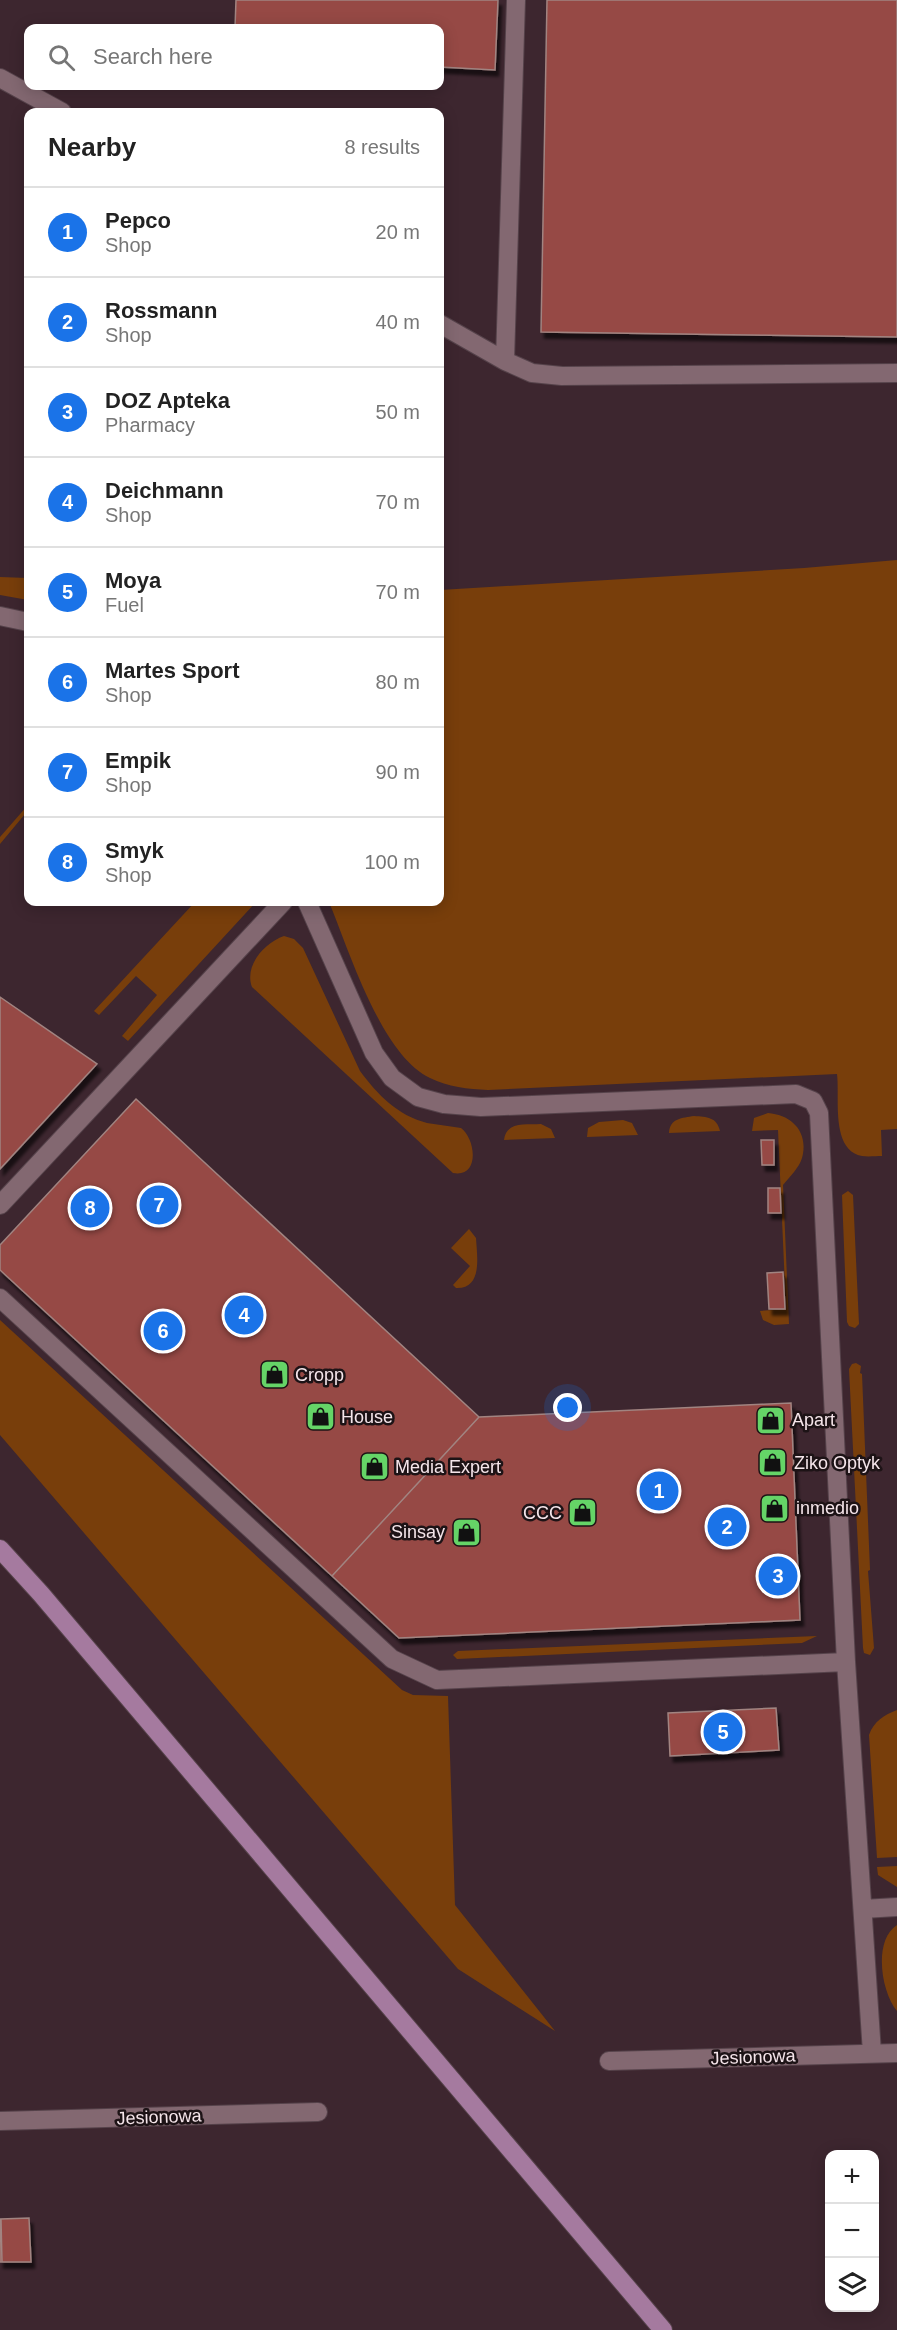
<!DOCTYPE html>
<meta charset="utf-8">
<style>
:root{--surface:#fff;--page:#f2f2f2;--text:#222;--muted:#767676;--line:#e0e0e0;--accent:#1a73e8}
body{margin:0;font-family:Helvetica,sans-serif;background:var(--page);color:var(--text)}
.controls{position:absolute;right:18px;bottom:18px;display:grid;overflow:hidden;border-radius:12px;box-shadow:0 3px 15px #0003}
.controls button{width:54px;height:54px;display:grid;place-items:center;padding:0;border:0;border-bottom:2px solid var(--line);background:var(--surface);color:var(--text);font:30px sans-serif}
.you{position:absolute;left:568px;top:1408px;width:21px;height:21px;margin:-15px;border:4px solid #fff;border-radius:50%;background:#1a73e8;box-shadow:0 0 0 9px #1a73e833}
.badge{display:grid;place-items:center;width:39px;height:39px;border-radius:50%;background:var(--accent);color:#fff;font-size:20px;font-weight:700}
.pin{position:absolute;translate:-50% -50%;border:3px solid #fff;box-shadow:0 2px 6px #0006}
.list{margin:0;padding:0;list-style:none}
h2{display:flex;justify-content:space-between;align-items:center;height:78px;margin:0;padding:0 24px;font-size:26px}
h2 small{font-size:20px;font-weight:400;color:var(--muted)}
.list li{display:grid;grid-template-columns:39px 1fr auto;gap:18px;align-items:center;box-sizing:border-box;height:90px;padding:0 24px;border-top:2px solid var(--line)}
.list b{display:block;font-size:22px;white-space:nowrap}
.list p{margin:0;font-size:20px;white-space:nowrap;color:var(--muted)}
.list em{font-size:20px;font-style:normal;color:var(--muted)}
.icon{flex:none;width:33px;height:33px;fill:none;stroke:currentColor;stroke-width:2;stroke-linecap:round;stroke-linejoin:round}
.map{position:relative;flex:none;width:897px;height:2330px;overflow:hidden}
.search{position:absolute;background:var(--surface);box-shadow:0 3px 15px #0003;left:24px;top:24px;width:420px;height:66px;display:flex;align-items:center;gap:15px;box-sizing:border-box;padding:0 21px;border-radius:12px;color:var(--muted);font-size:22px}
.panel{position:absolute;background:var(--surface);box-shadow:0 3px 15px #0003;left:24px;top:108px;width:420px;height:798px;border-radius:12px}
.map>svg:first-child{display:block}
.green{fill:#783e0b}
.building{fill:#964844;stroke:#a18481;stroke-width:1.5;filter:url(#shadow)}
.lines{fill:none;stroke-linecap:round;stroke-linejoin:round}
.minor-casing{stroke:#55424a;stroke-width:20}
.major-casing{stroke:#55424a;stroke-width:20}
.minor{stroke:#836871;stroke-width:18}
.major{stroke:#a57a9f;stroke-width:18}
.labels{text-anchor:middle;stroke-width:5;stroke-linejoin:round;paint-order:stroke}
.poi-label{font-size:18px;fill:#f5e5ea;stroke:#1d1316;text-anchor:start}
.street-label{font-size:18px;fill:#f5e5ea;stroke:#1d1316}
</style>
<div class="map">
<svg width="897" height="2330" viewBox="0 0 897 2330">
<defs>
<filter id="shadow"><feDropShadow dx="3.5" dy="6" stdDeviation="1.5" flood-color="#0009"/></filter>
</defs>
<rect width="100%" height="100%" fill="#3d262f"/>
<!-- green -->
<path class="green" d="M897,560v569l-16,1 1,26c-6,0 -14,1 -20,0 -32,-6 -22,-59 -25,-82l-349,16c-20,-1 -40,-3 -58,-12 -49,-23 -81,-128 -101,-176h111v-312l364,-22z
M0,577l28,1v22l-28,-5z
M28,805v11l-3,-2 -25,30v-7z
M195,902h61l-128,139 -6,-5 35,-41 -21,-19 -37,39 -5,-4z
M284,936l10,3 9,9 57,123c18,24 37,44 67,52 11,2 23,3 34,5 15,11 19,50 -8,45l-201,-186c-8,-21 12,-44 32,-51z
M768,1113c24,2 41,19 34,45 -3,10 -12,18 -19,27l6,139 -15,1 -11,-5 -3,-9 26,-2 -8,-179 -26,1 2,-13z
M694,1116c13,1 23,1 26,15l-51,2c1,-15 13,-15 25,-17z
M623,1120l9,3 6,12 -51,2 1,-9 11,-6z
M541,1124l10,5 4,9 -51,2c2,-19 22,-15 37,-16z
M848,1191l5,4 6,129 -4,4 -6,-2 -2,-4 -5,-127z
M469,1229l7,9c1,18 7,51 -20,50l-3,-3 17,-19 -19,-18z
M0,1320l402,370 11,5 35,1 7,209 100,126 -97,-62 -458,-534z
M856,1363l5,3 -1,7 2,1 8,196 -2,1 6,77 -4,7 -6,-2 -1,-5 -14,-279 3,-5z
M817,1636l-15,7 -345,16 -4,-4 5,-4z
M897,1710v147l-20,1 -8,-123c5,-14 15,-20 28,-25z
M897,1866v21l-19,-12 -1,-8z
M897,1925v86c-16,-19 -24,-71 0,-86z"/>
<!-- building -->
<path class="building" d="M236,0h262l-3,70 -55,-3v-39h-205z
M547,0h350v337l-356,-5z
M0,997l97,67 -97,105z
M136,1099l343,318 -147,159 -332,-306v-25z
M761,1140h13v25h-12z
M768,1188h12l1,25h-13z
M783,1272l2,37h-16l-2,-36z
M791,1403l9,217 -401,18 -67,-62 147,-159z
M776,1708l3,42 -109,6 -2,-43z
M29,2218l2,44h-29l-1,-43z
M0,2219h1l1,43h-2z"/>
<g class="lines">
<defs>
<path id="minor" d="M0,78l62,34
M440,324l65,37 27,12 30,3 335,-3
M505,361l11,-361
M0,616l28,6
M307,902l67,151 18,25 26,19 26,7 37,3 315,-13 17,7 6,12 27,549 26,391
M0,1205l283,-303
M0,1298l392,361 45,21 409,-18
M863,1909l34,-2
M609,2061l288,-8
M0,2121l318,-9"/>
<path id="major" d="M0,1549l41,45 622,736"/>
</defs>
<!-- minor casing -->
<use href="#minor" class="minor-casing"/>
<!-- major casing -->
<use href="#major" class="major-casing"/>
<!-- minor -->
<use href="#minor" class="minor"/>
<!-- major -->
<use href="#major" class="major"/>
</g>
<!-- icons -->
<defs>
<symbol id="shop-square" viewBox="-11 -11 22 22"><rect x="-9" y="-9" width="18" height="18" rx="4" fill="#65d467" stroke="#1d1316"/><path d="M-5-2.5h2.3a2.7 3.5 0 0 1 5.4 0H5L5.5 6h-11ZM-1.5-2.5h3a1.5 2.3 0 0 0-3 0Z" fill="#111"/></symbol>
</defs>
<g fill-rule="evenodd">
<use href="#shop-square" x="258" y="1358" width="33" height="33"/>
<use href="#shop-square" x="304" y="1400" width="33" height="33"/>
<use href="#shop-square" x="754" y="1404" width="33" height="33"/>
<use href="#shop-square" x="756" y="1446" width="33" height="33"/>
<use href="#shop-square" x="358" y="1450" width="33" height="33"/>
<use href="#shop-square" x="758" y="1492" width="33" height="33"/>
<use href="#shop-square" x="566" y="1496" width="33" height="33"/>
<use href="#shop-square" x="450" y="1516" width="33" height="33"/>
</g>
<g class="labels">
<!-- poi labels -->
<g class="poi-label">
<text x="295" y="1381">Cropp</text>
<text x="341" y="1423">House</text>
<text x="792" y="1426">Apart</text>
<text x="794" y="1469">Ziko Optyk</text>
<text x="395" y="1473">Media Expert</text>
<text x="796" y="1514">inmedio</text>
<text x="562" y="1519" text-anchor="end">CCC</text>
<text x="445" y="1538" text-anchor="end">Sinsay</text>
</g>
<!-- street labels -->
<g class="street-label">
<text transform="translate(753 2057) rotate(-2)" y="6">Jesionowa</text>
<text transform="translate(159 2117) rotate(-2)" y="6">Jesionowa</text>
</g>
</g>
</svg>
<div class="controls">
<button>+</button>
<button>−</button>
<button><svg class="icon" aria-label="layers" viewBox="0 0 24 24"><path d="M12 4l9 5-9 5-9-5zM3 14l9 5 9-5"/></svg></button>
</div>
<div class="you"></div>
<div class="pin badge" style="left:659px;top:1491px">1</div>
<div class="pin badge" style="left:727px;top:1527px">2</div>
<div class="pin badge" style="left:778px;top:1576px">3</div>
<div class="pin badge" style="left:244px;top:1315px">4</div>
<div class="pin badge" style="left:723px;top:1732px">5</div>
<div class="pin badge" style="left:163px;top:1331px">6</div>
<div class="pin badge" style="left:159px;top:1205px">7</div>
<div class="pin badge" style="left:90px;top:1208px">8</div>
<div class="search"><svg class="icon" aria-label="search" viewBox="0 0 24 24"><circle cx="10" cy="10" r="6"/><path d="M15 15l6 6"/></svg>Search here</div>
<section class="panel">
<h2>Nearby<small>8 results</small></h2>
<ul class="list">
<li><span class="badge">1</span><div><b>Pepco</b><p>Shop</p></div><em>20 m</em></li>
<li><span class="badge">2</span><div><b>Rossmann</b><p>Shop</p></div><em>40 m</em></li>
<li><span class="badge">3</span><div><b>DOZ Apteka</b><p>Pharmacy</p></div><em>50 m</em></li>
<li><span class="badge">4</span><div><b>Deichmann</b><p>Shop</p></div><em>70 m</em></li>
<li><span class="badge">5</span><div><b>Moya</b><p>Fuel</p></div><em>70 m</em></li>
<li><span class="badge">6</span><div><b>Martes Sport</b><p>Shop</p></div><em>80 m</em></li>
<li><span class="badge">7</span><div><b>Empik</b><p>Shop</p></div><em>90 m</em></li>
<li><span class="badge">8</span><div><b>Smyk</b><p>Shop</p></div><em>100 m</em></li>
</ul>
</section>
</div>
